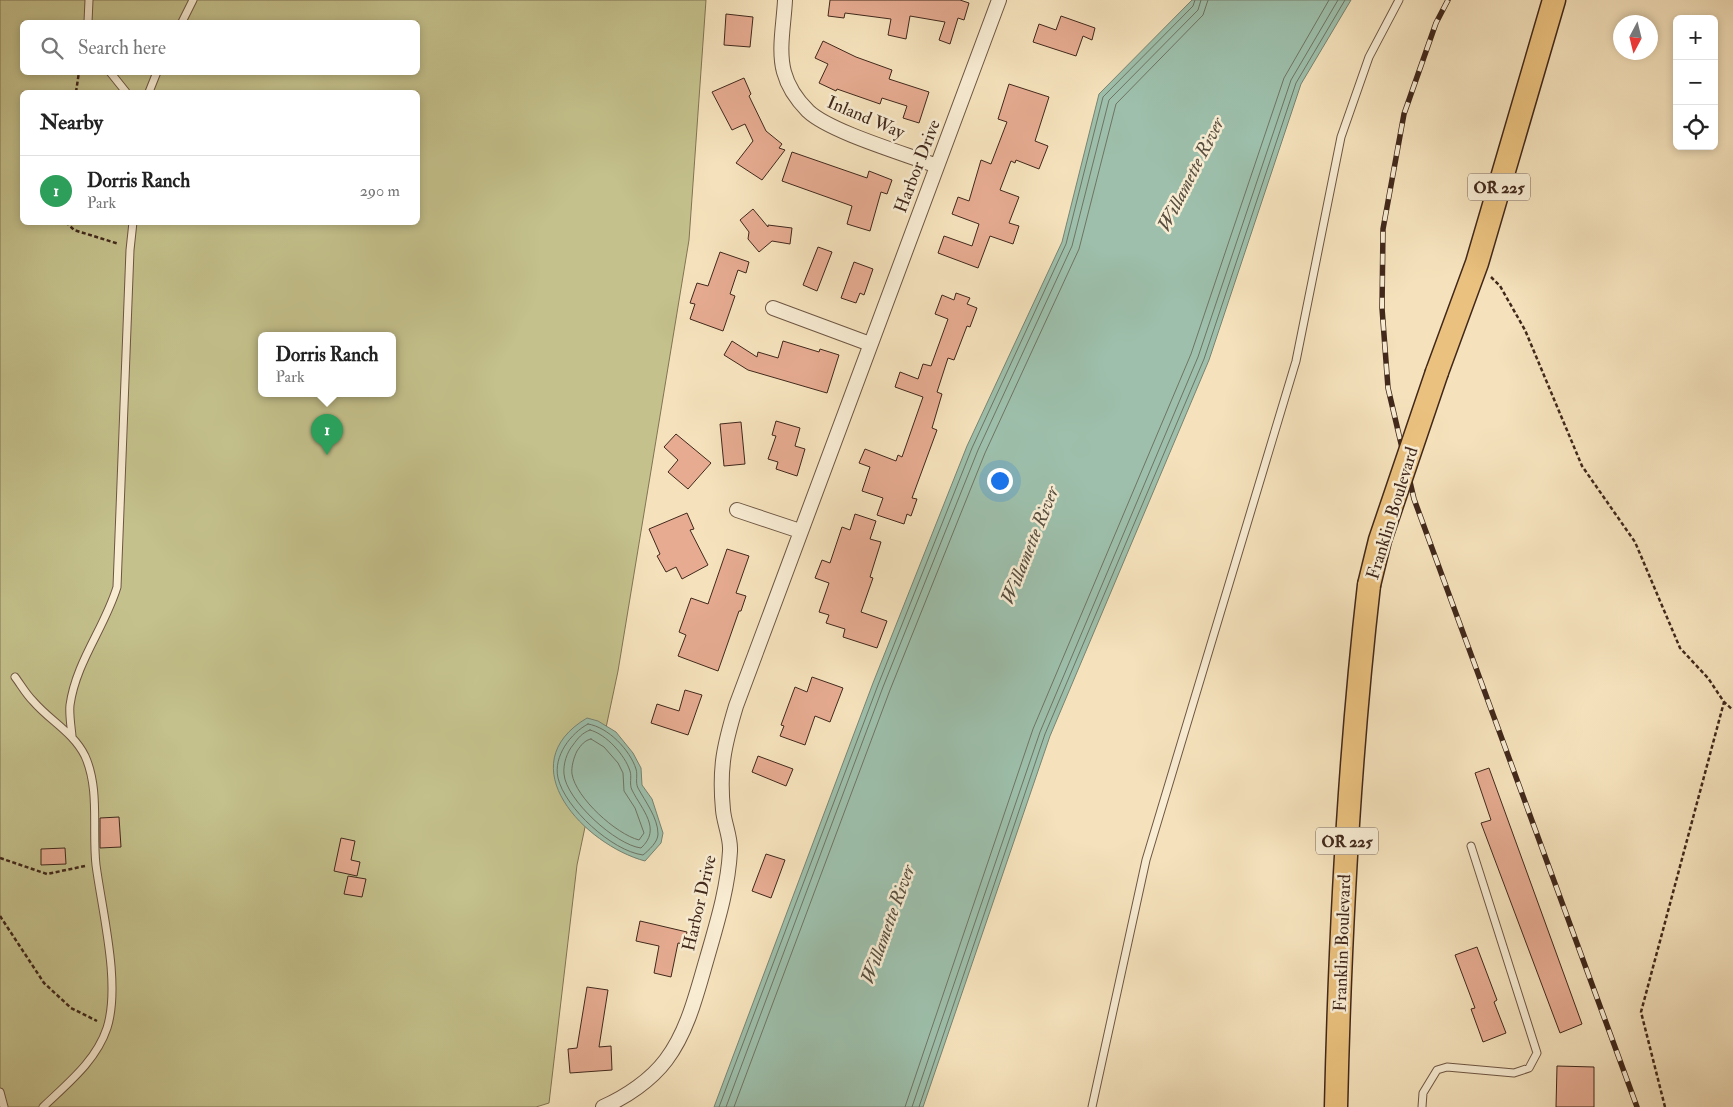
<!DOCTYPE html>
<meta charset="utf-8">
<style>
:root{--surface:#fff;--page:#f6f6f6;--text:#222;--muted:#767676;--line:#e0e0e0;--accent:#0b8043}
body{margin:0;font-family:"IM FELL Double Pica",serif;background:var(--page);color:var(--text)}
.controls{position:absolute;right:15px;top:15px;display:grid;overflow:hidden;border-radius:8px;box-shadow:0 2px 8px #0003}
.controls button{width:45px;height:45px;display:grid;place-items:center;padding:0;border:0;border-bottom:1px solid var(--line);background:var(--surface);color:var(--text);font:25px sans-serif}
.compass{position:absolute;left:1613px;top:15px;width:45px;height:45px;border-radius:50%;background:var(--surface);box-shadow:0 2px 8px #0003;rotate:187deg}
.you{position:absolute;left:999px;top:480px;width:18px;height:18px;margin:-12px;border:4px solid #fff;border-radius:50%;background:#1a73e8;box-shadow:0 0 0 8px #1a73e833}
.badge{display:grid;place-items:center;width:32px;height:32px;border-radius:50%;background:var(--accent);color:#fff;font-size:16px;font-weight:700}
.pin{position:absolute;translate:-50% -41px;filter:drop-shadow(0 1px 2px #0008)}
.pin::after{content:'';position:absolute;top:26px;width:18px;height:15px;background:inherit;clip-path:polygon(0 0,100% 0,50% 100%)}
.popup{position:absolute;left:258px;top:332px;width:138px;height:65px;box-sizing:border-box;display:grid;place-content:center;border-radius:8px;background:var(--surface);filter:drop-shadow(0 1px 4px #0005);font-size:16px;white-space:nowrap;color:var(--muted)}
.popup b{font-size:19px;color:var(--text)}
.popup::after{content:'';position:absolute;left:50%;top:100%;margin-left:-10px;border:10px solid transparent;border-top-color:var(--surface)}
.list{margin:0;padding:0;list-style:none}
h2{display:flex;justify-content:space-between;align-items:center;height:65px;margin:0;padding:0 20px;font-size:21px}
h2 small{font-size:16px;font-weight:400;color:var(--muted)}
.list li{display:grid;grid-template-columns:32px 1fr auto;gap:15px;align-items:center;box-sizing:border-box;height:70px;padding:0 20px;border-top:1px solid var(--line)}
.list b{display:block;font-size:19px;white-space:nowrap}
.list p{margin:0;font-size:16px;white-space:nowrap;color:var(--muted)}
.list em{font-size:16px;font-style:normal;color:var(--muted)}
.icon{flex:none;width:28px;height:28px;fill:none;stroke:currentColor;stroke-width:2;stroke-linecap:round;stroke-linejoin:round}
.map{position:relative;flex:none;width:1733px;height:1107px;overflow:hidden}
.search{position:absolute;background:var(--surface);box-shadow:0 2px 8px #0003;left:20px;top:20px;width:400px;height:55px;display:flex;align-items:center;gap:12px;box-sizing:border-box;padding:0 18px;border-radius:8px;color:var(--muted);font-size:19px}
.panel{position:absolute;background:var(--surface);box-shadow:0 2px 8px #0003;left:20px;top:90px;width:400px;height:135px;border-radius:8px}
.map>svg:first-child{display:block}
.green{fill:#c4c18c;stroke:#827454;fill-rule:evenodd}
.water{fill:#9dbfab;stroke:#788371}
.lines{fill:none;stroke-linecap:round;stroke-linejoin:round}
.shore{stroke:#6f7463;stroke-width:1}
.building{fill:#e6ab91;stroke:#41281b}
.service-casing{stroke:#6e5643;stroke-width:9}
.minor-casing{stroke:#6e5643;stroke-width:16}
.primary-casing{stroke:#41281b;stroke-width:25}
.path{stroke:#41281b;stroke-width:2.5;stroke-dasharray:4 2.5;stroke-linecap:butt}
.service{stroke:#f8ecd3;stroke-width:7}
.minor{stroke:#f8ecd3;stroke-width:14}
.primary{stroke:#eac17e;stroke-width:22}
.rail-casing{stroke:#41281b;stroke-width:5.5}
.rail{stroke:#f8ecd3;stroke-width:4;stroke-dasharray:11;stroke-linecap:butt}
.primary-bridge-casing{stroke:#41281b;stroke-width:25;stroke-linecap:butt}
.primary-bridge{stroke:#eac17e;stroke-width:22}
.labels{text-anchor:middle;stroke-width:5;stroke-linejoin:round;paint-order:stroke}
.shield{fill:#f8ecd3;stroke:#786352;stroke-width:1}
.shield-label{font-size:16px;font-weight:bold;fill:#41281b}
.street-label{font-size:18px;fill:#41281b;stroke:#f8ecd3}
.water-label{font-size:19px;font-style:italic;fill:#584e3f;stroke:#f8ecd3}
</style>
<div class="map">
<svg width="1733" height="1107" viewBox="0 0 1733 1107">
<rect width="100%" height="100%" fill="#f5e2bc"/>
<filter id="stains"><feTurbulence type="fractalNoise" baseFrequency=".004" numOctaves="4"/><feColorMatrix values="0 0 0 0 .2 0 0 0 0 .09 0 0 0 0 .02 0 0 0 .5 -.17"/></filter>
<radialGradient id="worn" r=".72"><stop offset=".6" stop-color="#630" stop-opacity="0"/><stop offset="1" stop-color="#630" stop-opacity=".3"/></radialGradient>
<!-- green -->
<path class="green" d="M0,0h706l-17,240 -71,431 -41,194 -28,238 -13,4h-536zM22,22h396v50h-396zM22,92h396v130h-396zM262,336h130v58h-130z"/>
<!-- water -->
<path class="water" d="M1192,0h159l-50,84 -92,276 -159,376 -127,371h-209l159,-424 94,-237 95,-204 37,-148z
M587,718l11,3 18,11 17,21 8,15 1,17 10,14 11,34 -2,10 -16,18c-60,-16 -137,-96 -58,-143z"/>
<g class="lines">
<!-- shore -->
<path class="shore" d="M588,724c20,3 42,26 48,45 2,6 -1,13 2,19 7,13 20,30 20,46 0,8 -9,16 -15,21 -31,-4 -78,-47 -85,-77 -5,-22 13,-45 30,-54z
M590,730c16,4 35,25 40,41 2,6 -1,13 2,19 10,20 30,39 9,58 -25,-3 -75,-48 -77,-74 -1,-10 3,-22 9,-29 5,-7 9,-12 17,-15z
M591,739l13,8 14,16 5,10 1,18 11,17 9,25 -5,7c-23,-6 -63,-42 -67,-66 -1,-7 2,-17 5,-23 4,-6 8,-11 14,-12z
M719,1107l159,-422 94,-237 94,-204 37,-147 90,-91 2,-6
M726,1107l157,-420 95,-237 94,-204 37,-146 89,-90 3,-10
M734,1107l156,-417 95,-237 94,-204 37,-145 87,-89 5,-15
M905,1107l128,-378 158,-375 93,-276 45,-78
M912,1107l128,-375 158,-375 93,-277 47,-80
M919,1107l126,-373 159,-375 92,-276 49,-83"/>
</g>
<!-- building -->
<path class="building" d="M830,0h130l9,3 -5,17 -6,-2 -8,26 -11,-4 6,-18 -35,-6 -4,23 -18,-4 3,-16 -46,-6 -1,5 -16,-2z
M726,14l27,3 -3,30 -26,-2z
M1061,16l34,12 -3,12 -9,-4 -7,20 -43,-14 6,-18 17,6z
M823,41l33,16 36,13 -3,9 40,13 -10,31 -16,-5 4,-12 -25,-8 -2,6 -43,-15 -1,2 -17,-8 9,-19 -13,-6z
M744,78l7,16 -2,2 17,35 16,13 -3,4 6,2 -23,30 -26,-17 17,-22 -8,-17 -13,6 -20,-38z
M1009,84l40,13 -14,44 13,5 -9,23 -23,-9 -1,3 -4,-2 -11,29 19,7 -10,26 10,3 -6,18 -23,-8 -12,32 -40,-15 6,-17 28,10 7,-22 -27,-10 6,-17 11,4 12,-41 10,4 16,-42 -9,-3z
M792,152l75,26 2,-7 23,9 -5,14 -6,-2 -11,39 -23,-7 5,-18 -70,-25z
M753,209l15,18v-2l24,3 -2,16 -18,-3 -13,11 -11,-13 1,-7 -9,-12z
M818,247l14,5 -15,39 -14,-6z
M720,252l29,10 -3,11 -8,-3 -8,24 5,2 -12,35 -33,-12 5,-15 -5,-1 7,-20 11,3z
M854,262l19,7 -9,26 -4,-2 -4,10 -15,-5z
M956,293l14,5 -3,6 10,4 -7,19 -3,-1 -13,34 -6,-2 -11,34 5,2 -10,34 5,2 -25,68 5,1 -6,17 -4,-2 -3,10 -27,-9 6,-17 -21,-7 8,-24 -11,-4 6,-14 31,12 2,-6 4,2 21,-60 -28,-10 5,-15 18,7 5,-15 8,2 17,-47 -13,-5 7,-19 12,5z
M732,341l25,16 1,-5 20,6 5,-17 36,11 1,-3 19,6 -12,38 -79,-23 -24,-15z
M776,421l24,7 -5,18 10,3 -8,27 -21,-7 2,-7 -10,-3 8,-23 -4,-1z
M741,422l4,42 -21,2 -4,-42z
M676,434l35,29 -23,26 -20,-17 10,-12 -14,-13z
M687,513l7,16 -4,1 18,35 -26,14 -6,-12 -10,5 -9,-16 3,-2 -11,-25z
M855,514l21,7 -6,18 11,3 -11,35 3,1 -12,34 26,9 -10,27 -34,-11 2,-8 -19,-6 3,-8 -10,-3 10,-29 -14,-5 7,-18 8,3 12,-36 8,3z
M727,549l22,7 -13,37 10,3 -5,15h-2l-21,60 -40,-15 8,-21 -7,-3 12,-34 17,6z
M812,677l31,11 -13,34 -15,-6 -10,29 -25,-9 4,-10 -3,-1 14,-38 12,5z
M685,690l17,5 -14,40 -37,-12 6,-19 22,7z
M758,756l35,13 -7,17 -34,-14z
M1489,768l93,256 -22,9 -79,-210 10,-3 -16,-47z
M119,817l2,30 -21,1v-30z
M341,838l14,3 -4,19 9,2 -3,14 -23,-5z
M65,848l1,16 -25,1v-16z
M766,854l19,6 -14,38 -19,-7z
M348,876l18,3 -4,18 -18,-3z
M640,921l47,11 -3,12 -6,-1 -7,34 -17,-4 5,-27 -23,-5z
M1477,947l20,53 -3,2 12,31 -23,9 -12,-33 4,-1 -20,-53z
M587,987l21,3 -9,57 12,-1 1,24 -42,3 -2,-24 9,-1z
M1557,1066l37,1v40h-38z"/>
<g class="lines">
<defs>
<path id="service" d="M88,22l1,-22
M182,22l11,-22
M110,72l16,20
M149,92l8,-20
M15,677c6,8 11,17 18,24 17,20 40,31 52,55 15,33 7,74 11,109 6,46 25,119 11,163 -11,33 -39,55 -64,79
M72,736c-1,-10 -3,-22 -2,-31 6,-43 35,-78 47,-118l13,-337 3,-28
M0,1092l4,15
M1092,1107l54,-247 150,-499 45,-224 28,-80 30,-57
M1422,1107l1,-14 14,-23 10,-3 67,6 15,-5 8,-15 -66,-207"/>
<path id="minor" d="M785,0c-1,23 -7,50 -1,72 4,15 13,28 24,39 22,21 98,43 129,55
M773,308l97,36
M737,510l63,21
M603,1107c23,-10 48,-27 63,-47 22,-29 31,-68 41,-102 10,-35 21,-70 23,-107 1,-13 -6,-28 -7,-41 -4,-42 1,-64 13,-104l263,-706"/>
<path id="primary" d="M1437,372l40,-109 77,-263
M1336,1107c4,-174 13,-349 33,-522"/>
</defs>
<!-- service casing -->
<use href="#service" class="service-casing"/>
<!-- minor casing -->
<use href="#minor" class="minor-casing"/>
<!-- primary casing -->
<use href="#primary" class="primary-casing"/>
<!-- path -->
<path class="path" d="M76,92l3,-20
M66,222l8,8 45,14
M1491,277l9,9 25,44 57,136 53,76 45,106 28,30 16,24 9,8
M0,858l47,16 38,-8
M0,916l44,67 27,25 26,13
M1665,1107l-24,-95 83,-310"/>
<!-- service -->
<use href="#service" class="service"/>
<!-- minor -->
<use href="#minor" class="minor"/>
<!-- primary -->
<use href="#primary" class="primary"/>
<defs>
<path id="rail" d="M1448,0l-12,23 -32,91 -21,115 -1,79 6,80 26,111 223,608"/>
</defs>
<!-- rail casing -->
<use href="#rail" class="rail-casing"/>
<!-- rail -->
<use href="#rail" class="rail"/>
<defs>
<path id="primary-bridge" d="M1369,585l11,-45 57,-168"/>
</defs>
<!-- primary-bridge casing -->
<use href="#primary-bridge" class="primary-bridge-casing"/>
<!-- primary-bridge -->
<use href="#primary-bridge" class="primary-bridge"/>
</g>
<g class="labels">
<!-- shield labels -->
<g class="shield">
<rect x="1468" y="173.5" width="62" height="27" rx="4"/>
<rect x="1316" y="827.5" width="62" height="27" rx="4"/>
</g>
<g class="shield-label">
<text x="1499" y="193">OR 225</text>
<text x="1347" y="847">OR 225</text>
</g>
<!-- street labels -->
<g class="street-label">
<text transform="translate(866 117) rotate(23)" y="6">Inland Way</text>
<text transform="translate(917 166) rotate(-69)" y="6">Harbor Drive</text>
<text transform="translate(1392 513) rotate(-73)" y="6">Franklin Boulevard</text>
<text transform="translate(699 903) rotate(-77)" y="6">Harbor Drive</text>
<text transform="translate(1342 943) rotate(-88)" y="6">Franklin Boulevard</text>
</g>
<!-- water labels -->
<g class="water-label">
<text transform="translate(1190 174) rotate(-63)" y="7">Willamette River</text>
<text transform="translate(1029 545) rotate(-68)" y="7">Willamette River</text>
<text transform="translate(887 924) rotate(-70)" y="7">Willamette River</text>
</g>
</g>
<rect width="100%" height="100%" filter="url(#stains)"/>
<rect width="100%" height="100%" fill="url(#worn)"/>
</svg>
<div class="controls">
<button>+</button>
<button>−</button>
<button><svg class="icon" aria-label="locate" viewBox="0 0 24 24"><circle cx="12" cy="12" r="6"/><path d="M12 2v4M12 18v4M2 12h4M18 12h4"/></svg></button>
</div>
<svg class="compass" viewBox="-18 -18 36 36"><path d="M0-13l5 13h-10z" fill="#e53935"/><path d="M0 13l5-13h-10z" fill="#767676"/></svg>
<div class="you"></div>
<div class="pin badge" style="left:327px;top:455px;background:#2e9e5b">1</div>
<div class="popup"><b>Dorris Ranch</b>Park</div>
<div class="search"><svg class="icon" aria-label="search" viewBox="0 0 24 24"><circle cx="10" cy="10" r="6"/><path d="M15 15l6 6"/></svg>Search here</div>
<section class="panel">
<h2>Nearby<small></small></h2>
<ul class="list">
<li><span class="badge" style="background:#2e9e5b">1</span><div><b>Dorris Ranch</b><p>Park</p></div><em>290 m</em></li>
</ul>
</section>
</div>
